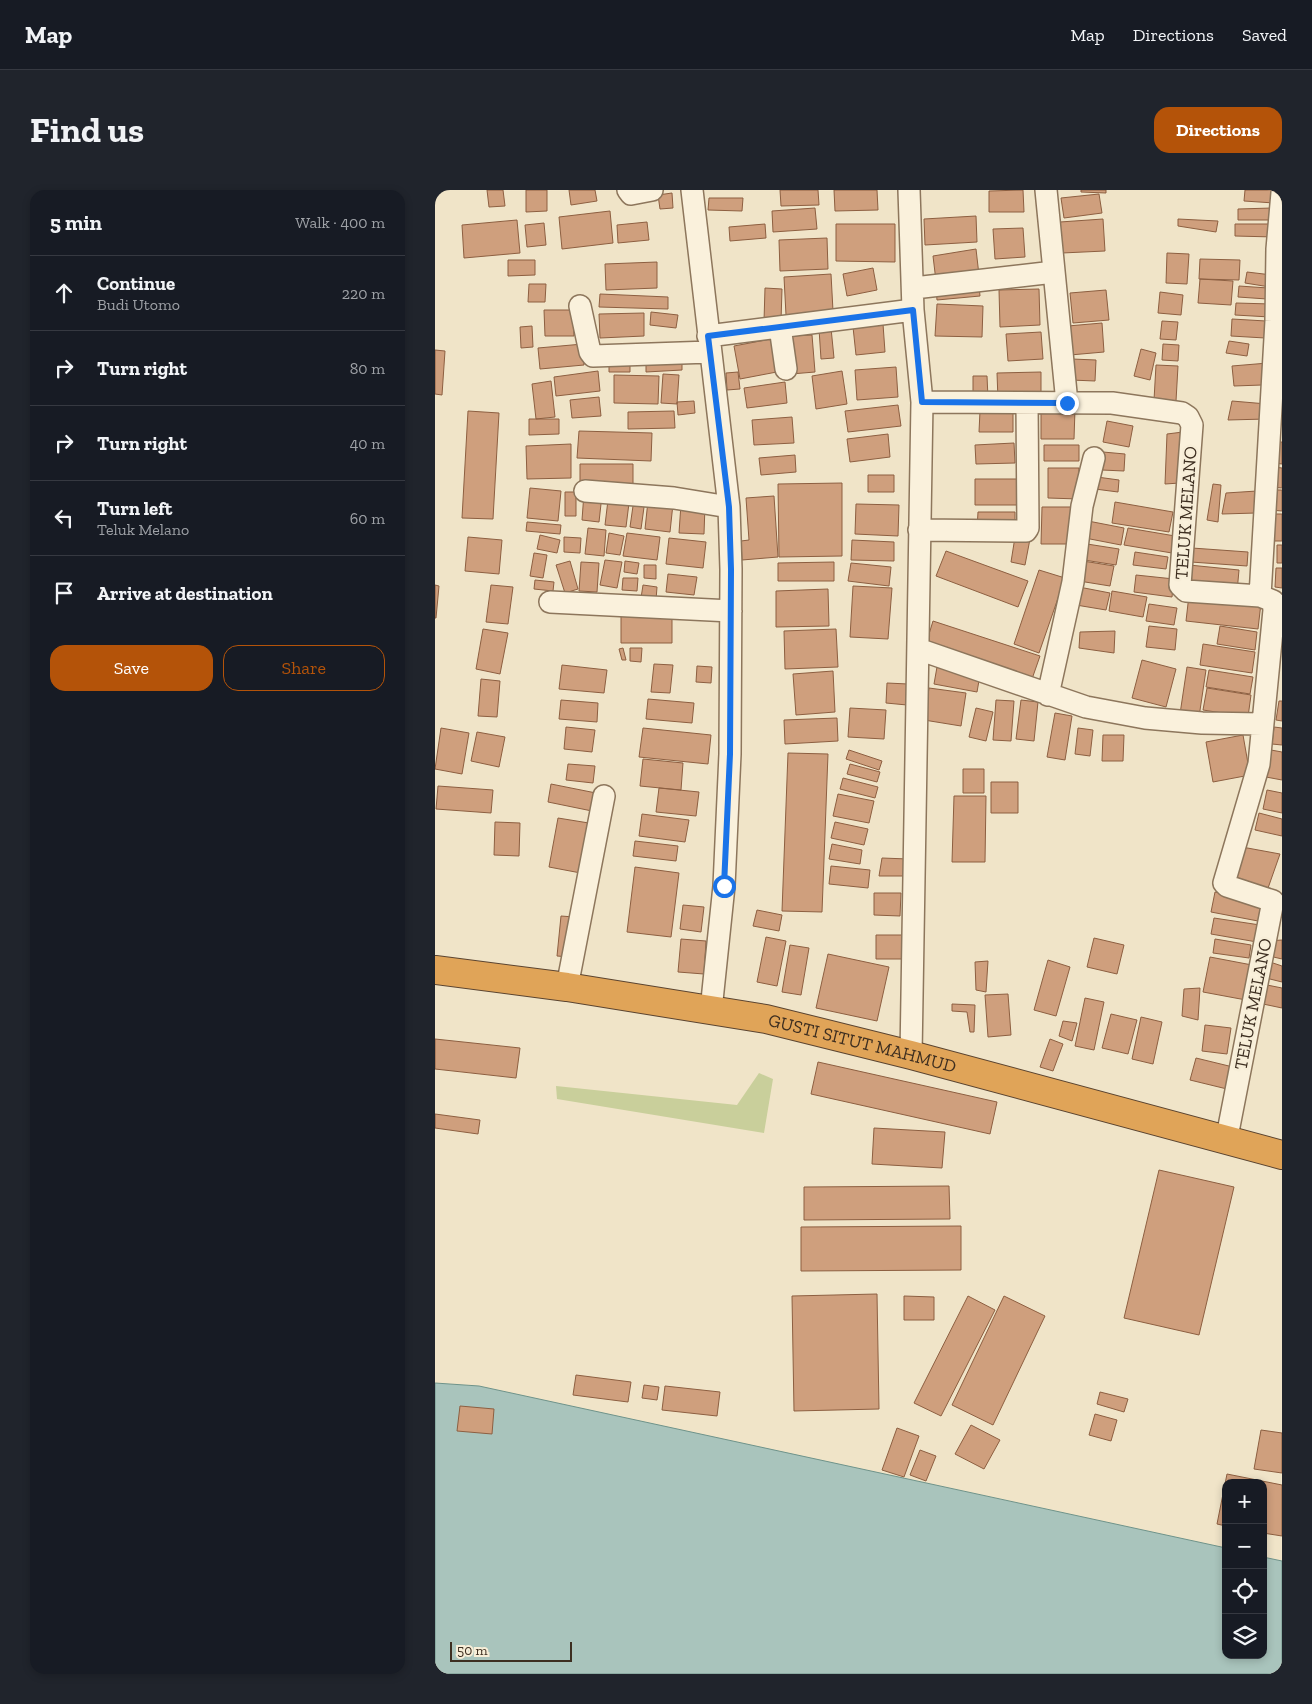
<!DOCTYPE html>
<meta charset="utf-8">
<style>
:root{--surface:#171b24;--page:#20242c;--text:#f1f3f6;--muted:#9ea1a6;--line:#363941;--accent:#b45309}
body{margin:0;font-family:"Zilla Slab",serif;background:var(--page);color:var(--text)}
.controls{position:absolute;right:15px;bottom:15px;display:grid;overflow:hidden;border-radius:10px;box-shadow:0 2px 8px #0003}
.controls button{width:45px;height:45px;display:grid;place-items:center;padding:0;border:0;border-bottom:1px solid var(--line);background:var(--surface);color:var(--text);font:25px sans-serif}
.scale{position:absolute;left:15px;bottom:12px;width:122px;box-sizing:border-box;padding-left:5px;border:2px solid #3d2e20;border-top:0;font-size:14px;line-height:18px;white-space:nowrap;color:#3d2e20;-webkit-text-stroke:4px #f7eed8;paint-order:stroke}
.stop{position:absolute;width:15px;height:15px;margin:-11px;border:4px solid #1a73e8;border-radius:50%;background:#fff}
.stop.end{background:#1a73e8;border-color:#fff;box-shadow:0 1px 5px #0008}
.list{margin:0;padding:0;list-style:none}
h2{display:flex;justify-content:space-between;align-items:center;height:65px;margin:0;padding:0 20px;font-size:21px}
h2 small{font-size:16px;font-weight:400;color:var(--muted)}
.list li{display:grid;grid-template-columns:32px 1fr auto;gap:15px;align-items:center;box-sizing:border-box;height:75px;padding:0 20px;border-top:1px solid var(--line)}
.list b{display:block;font-size:19px;white-space:nowrap}
.list p{margin:0;font-size:16px;white-space:nowrap;color:var(--muted)}
.list em{font-size:16px;font-style:normal;color:var(--muted)}
.actions{display:flex;gap:10px;padding:15px 20px}
.actions a{flex:1;padding:11px 0;border:1px solid var(--accent);border-radius:15px;text-align:center;font-size:18px;color:var(--accent)}
.actions .main{background:var(--accent);color:#fff}
.icon{flex:none;width:28px;height:28px;fill:none;stroke:currentColor;stroke-width:2;stroke-linecap:round;stroke-linejoin:round}
.map{position:relative;flex:none;width:847px;height:1484px;overflow:hidden;border-radius:15px}
header{display:flex;align-items:center;gap:30px;box-sizing:border-box;height:70px;padding:0 25px;background:var(--surface);border-bottom:1px solid var(--line)}
header strong{font-size:24px}
nav{display:flex;gap:28px;margin-inline-start:auto;font-size:18px}
.intro{display:flex;align-items:center;justify-content:space-between;box-sizing:border-box;height:120px;padding:0 30px}
h1{margin:0;font-size:35px}
.button{padding:12px 22px;border-radius:15px;background:var(--accent);color:#fff;font-size:18px;font-weight:700}
main{display:flex;gap:30px;padding:0 30px}
aside{flex:1;background:var(--surface);border-radius:15px;box-shadow:0 2px 8px #0003}
.map>svg:first-child{display:block}
.green{fill:#c9cf9b}
.water{fill:#a9c4bc;stroke:#6f938a}
.building{fill:#cf9f7d;stroke:#8d5f41}
.lines{fill:none;stroke-linecap:round;stroke-linejoin:round}
.minor-casing{stroke:#8d765c;stroke-width:24}
.highway-casing{stroke:#5b4430;stroke-width:30}
.minor{stroke:#faf1dc;stroke-width:21}
.highway{stroke:#e0a458;stroke-width:28}
.route{stroke:#1a73e8;stroke-width:6}
.labels{text-anchor:middle;stroke-width:5;stroke-linejoin:round;paint-order:stroke}
.street-label{font-size:18px;fill:#3d2e20;stroke:#f7eed8}
</style>
<header>
<strong>Map</strong>
<nav><a>Map</a><a>Directions</a><a>Saved</a></nav>
</header>
<div class="intro"><h1>Find us</h1><a class="button">Directions</a></div>
<main>
<aside>
<h2>5 min<small>Walk · 400 m</small></h2>
<ul class="list">
<li><svg class="icon" aria-label="ahead" viewBox="0 0 24 24"><path d="M12 20V5M6 11l6-6 6 6"/></svg><div><b>Continue</b><p>Budi Utomo</p></div><em>220 m</em></li>
<li><svg class="icon" aria-label="right" viewBox="0 0 24 24"><path d="M7 20v-9h11M14 6l5 5-5 5"/></svg><div><b>Turn right</b></div><em>80 m</em></li>
<li><svg class="icon" aria-label="right" viewBox="0 0 24 24"><path d="M7 20v-9h11M14 6l5 5-5 5"/></svg><div><b>Turn right</b></div><em>40 m</em></li>
<li><svg class="icon" aria-label="left" viewBox="0 0 24 24"><path d="M17 20v-9H6M10 6l-5 5 5 5"/></svg><div><b>Turn left</b><p>Teluk Melano</p></div><em>60 m</em></li>
<li><svg class="icon" aria-label="arrive" viewBox="0 0 24 24"><path d="M6 21V4h12l-3 4 3 4H6"/></svg><div><b>Arrive at destination</b></div></li>
</ul>
<div class="actions"><a class="main">Save</a><a>Share</a></div>
</aside>
<div class="map">
<svg width="847" height="1484" viewBox="0 0 847 1484">
<rect width="100%" height="100%" fill="#f0e4c8"/>
<!-- green -->
<path class="green" d="M324,883l14,6 -9,54 -207,-34 -1,-13 181,19z"/>
<!-- water -->
<path class="water" d="M0,1193l44,3 747,162v107h37v-98l19,4v113h-847z"/>
<!-- building -->
<path class="building" d="M52,0h16l2,16 -16,1z
M91,0h21v21l-21,1z
M134,0h26l2,11 -26,4z
M345,0h38l1,15 -38,1z
M399,0h43l1,20 -43,1z
M588,0l1,22h-35v-21z
M646,0h25v3l-25,-1z
M810,0h30l-1,13 -30,-2z
M237,3l1,15 -13,1 -2,-14z
M664,4l3,19 -38,5 -3,-20z
M274,8h34l-1,13 -34,-1z
M380,18l2,21 -44,3 -1,-21z
M837,18v12h-34v-11z
M175,21l3,32 -51,6 -3,-32z
M541,26l1,26 -52,3 -1,-26z
M668,29l2,32 -43,2 -2,-31z
M743,29l40,2 -2,11 -38,-6z
M82,30l3,33 -56,5 -2,-33z
M212,32l2,18 -31,3 -1,-18z
M109,33l2,22 -19,2 -2,-22z
M330,34l1,14 -36,3 -1,-14z
M401,34h59v38l-59,-1z
M800,34h39v13l-39,-1z
M588,38l2,29 -30,2 -2,-30z
M392,48l1,31 -48,2 -1,-31z
M541,59l3,26 -43,6 -3,-25z
M732,63l22,1 -2,30 -21,-1z
M765,69l40,1 -1,20 -40,-1z
M73,70h27v15l-27,1z
M222,72v26l-51,2 -1,-26z
M438,78l4,22 -30,6 -4,-22z
M812,82l25,3 -2,12 -25,-4z
M396,84l2,37 -47,4 -2,-38z
M765,89l33,2 -2,24 -33,-2z
M94,94h17l-1,18h-17z
M544,95l1,11 -43,4 -1,-12z
M804,96l29,2 -1,11 -29,-2z
M330,98l17,1 -1,32h-17z
M604,99l1,36 -40,2 -1,-37z
M671,100l3,30 -36,3 -3,-30z
M725,102l23,3 -2,20 -23,-2z
M165,104l68,3v12l-69,-2z
M801,113l35,1 -1,13 -35,-2z
M502,114l46,2 -1,31 -47,-1z
M109,120h29l1,26h-29z
M216,122l27,3 -2,13 -26,-3z
M209,123v23l-44,2 -1,-24z
M797,129l34,2 -1,17 -34,-2z
M727,131l16,1 -2,18 -16,-1z
M667,133l2,29 -34,3 -2,-29z
M448,134l2,28 -29,3 -3,-28z
M97,136l1,21 -12,1 -1,-21z
M396,138l3,30 -13,1 -2,-30z
M606,142l2,27 -35,2 -2,-27z
M377,145l3,37 -24,2 -3,-38z
M341,148l6,33 -42,8 -6,-33z
M794,151l20,3 -2,12 -21,-3z
M148,154l1,21 -44,4 -2,-21z
M728,154l16,1 -1,16 -16,-1z
M706,159l15,4 -6,27 -16,-4z
M0,160l10,1 -3,44 -7,-1z
M637,169l24,1 -1,21 -24,-1z
M247,171v9l-36,2v-10z
M174,172h21v10h-21z
M833,173l-6,22 -28,1 -2,-20z
M721,175l22,1 -2,35 -22,-1z
M461,177l2,30 -41,3 -2,-30z
M163,181l2,20 -44,5 -2,-19z
M407,181l5,33 -31,5 -4,-33z
M303,182l2,17 -13,1 -1,-17z
M606,182v27l-43,1 -1,-27z
M228,184l16,1 -2,29 -16,-1z
M179,185l45,1 -1,28 -44,-1z
M538,186h14l1,22h-15z
M116,191l4,36 -19,2 -4,-35z
M350,192l2,21 -40,5 -3,-20z
M164,207l2,19 -29,2 -2,-18z
M259,211l1,12 -17,2 -1,-13z
M797,211l35,3 -1,15 -38,1z
M463,215l3,21 -53,6 -3,-21z
M606,219h34l-1,30h-33z
M33,221l31,2 -6,106 -31,-1z
M239,221l1,17 -47,1v-17z
M545,221h33v21h-34z
M357,227l2,26 -40,2 -2,-25z
M94,229h30v15l-30,1z
M672,231l26,5 -4,21 -26,-5z
M144,241l73,2 -1,28 -74,-3z
M748,242l-3,51 -15,1 2,-50z
M453,244l2,23 -40,5 -3,-23z
M840,252h7v22l-8,-1z
M579,253l1,20 -39,1 -1,-19z
M136,254v34l-44,1 -1,-33z
M609,255h35v16h-35z
M668,262l22,2 -1,17 -22,-1z
M360,265l1,17 -35,3 -2,-17z
M145,274h53v20l-53,1z
M839,277l8,1v20l-10,-1z
M613,278h31v31l-31,-1z
M433,285h26v17h-26z
M662,287l22,3 -1,12 -23,-3z
M540,289h45v26h-45z
M407,293v73l-63,1 -1,-73z
M778,294l8,1 -3,37 -11,-2z
M95,298l31,3 -3,30 -31,-3z
M836,300h11v21l-12,-1z
M822,301l-1,22 -34,1 4,-21z
M130,302h11v24h-11z
M149,303l18,2 -3,27 -17,-2z
M339,306l4,61 -36,3 -1,-19 8,-1 -3,-42z
M199,309l11,1 -4,29 -11,-2z
M173,310l21,3 -3,24 -21,-2z
M213,311l25,3 -3,28 -25,-3z
M680,312l58,10 -4,20 -57,-9z
M246,314l24,2 -1,28 -25,-1z
M421,314l43,1 -1,31 -43,-2z
M607,317h33v37h-34z
M543,322h37v17h-38z
M839,324h8v27h-9z
M653,331l36,7 -3,17 -36,-7z
M92,332l34,3 -1,9 -34,-3z
M153,338l18,2 -2,26 -19,-2z
M693,338l47,8 -3,17 -48,-8z
M174,343l15,3 -4,19 -14,-2z
M192,343l33,4 -3,23 -34,-4z
M105,345l20,5 -3,13 -20,-4z
M33,347l34,3 -3,34 -34,-3z
M129,347l17,1 -1,15 -16,-1z
M580,347l15,2 -5,26 -14,-3z
M234,348l37,4 -3,26 -37,-4z
M417,350l42,2v19l-43,-1z
M652,354l32,5 -3,16 -32,-5z
M842,355h5v18h-5z
M757,358l56,4 -1,14 -56,-4z
M511,361l82,30 -10,26 -82,-31z
M700,362l33,5 -2,12 -33,-4z
M99,363l13,2 -4,23 -13,-2z
M170,370l17,2 -5,26 -17,-3z
M135,371l8,28 -13,4 -9,-28z
M190,371l14,2 -2,11 -13,-2z
M648,371l31,5 -4,20 -31,-5z
M146,372l18,1 -2,29 -18,-1z
M399,372v19h-56v-18z
M416,373l40,4 -2,19 -41,-5z
M209,375h12v14l-12,-1z
M754,375l50,5 -2,22 -51,-6z
M841,378h6v20l-7,-1z
M604,380l26,8 -26,75 -25,-9z
M233,384l29,3 -3,18 -28,-3z
M701,385l38,4 -2,18 -38,-5z
M188,388h15l-1,13 -15,-1z
M100,390l19,2 -1,9 -19,-2z
M0,395l4,1 -3,32h-1z
M56,395l22,2 -5,37 -22,-2z
M208,395l14,2 -1,13 -15,-2z
M418,396l39,2 -4,51 -38,-2z
M644,397l31,6 -4,17 -30,-5z
M393,399l1,37 -53,1v-36z
M677,401l35,6 -4,20 -34,-6z
M754,405l72,8 -3,26 -72,-8z
M714,414l28,4 -3,17 -28,-4z
M186,424h51v29h-51z
M498,431l107,35 -8,23 -106,-35z
M714,436l28,3 -2,21 -29,-3z
M785,436l37,6 -2,18 -38,-6z
M48,439l25,4 -8,41 -24,-5z
M401,439l2,38 -53,2 -1,-38z
M680,441l-1,22 -35,-5 1,-16z
M768,454l52,8 -3,21 -52,-8z
M188,458l3,12h-4l-3,-11z
M195,458h12l-1,14 -11,-1z
M707,470l34,9 -10,38 -34,-9z
M219,474l19,1 -3,28 -19,-1z
M127,475l45,5 -3,23 -45,-4z
M262,476l15,1 -1,16 -15,-1z
M502,477l43,8 -3,17 -43,-8z
M752,477l19,3 -7,47 -19,-3z
M774,480l44,7 -3,17 -44,-7z
M398,481l2,41 -39,3 -3,-41z
M46,489l19,2 -3,36 -19,-1z
M452,493l21,1 -1,21 -21,-2z
M494,498l37,5 -5,33 -37,-6z
M772,498l44,7 -3,22 -45,-7z
M213,509l46,4 -2,20 -46,-4z
M126,510l37,3 -1,19 -38,-3z
M561,510l18,1 -3,40 -18,-1z
M586,510l17,2 -4,39 -18,-2z
M844,511h3v20l-6,-1z
M415,518l36,2 -2,29 -36,-2z
M541,518l17,4 -7,29 -17,-4z
M620,523l17,3 -7,44 -18,-3z
M402,528l1,23 -53,3 -1,-24z
M131,537l29,3 -3,22 -28,-3z
M839,537l8,1v17l-10,-1z
M6,538l28,5 -7,41 -27,-5z
M208,538l68,7 -3,29 -69,-7z
M643,538l15,2 -3,26 -15,-2z
M42,542l28,5 -6,30 -28,-6z
M668,545h21l-1,26h-21z
M808,545l7,40 -37,7 -7,-40z
M414,560l33,11 -3,9 -33,-11z
M836,560l11,2v28l-16,-3z
M353,563l40,1 -6,158 -40,-1z
M208,569l40,4 -2,27 -41,-4z
M133,574l27,2 -2,17 -27,-3z
M415,574l30,8 -3,10 -30,-8z
M528,579h21v24h-21z
M408,588l35,9 -3,11 -35,-9z
M556,592h27v31h-27z
M116,594l45,9 -4,18 -44,-9z
M3,596l55,4 -2,23 -55,-4z
M224,598l40,4 -3,24 -40,-4z
M832,600l15,3v20l-19,-4z
M403,604l36,7 -5,22 -36,-7z
M519,606h32l-1,66h-33z
M824,623l23,6v17l-27,-6z
M207,624l47,6 -4,22 -46,-6z
M123,628l37,6 -9,50 -37,-7z
M60,632l25,1 -1,33 -25,-1z
M400,632l33,7 -4,16 -33,-7z
M200,651l43,5 -2,15 -43,-5z
M397,654l30,6 -2,14 -31,-5z
M807,657l38,7 -13,37 -31,-10z
M447,668l26,1 -2,17h-27z
M396,676l39,4 -2,18 -39,-4z
M200,677l44,6 -8,64 -44,-5z
M780,702l47,8 -4,21 -47,-9z
M439,703h27l-1,23 -26,-1z
M248,715l21,2 -3,25 -21,-3z
M322,720l25,5 -3,16 -26,-5z
M126,726l13,1 -4,40 -13,-1z
M779,728l46,7 -3,17 -46,-8z
M441,745h28v24h-28z
M331,747l20,4 -9,45 -20,-4z
M659,748l30,7 -7,29 -30,-7z
M246,749l25,2 -2,33 -26,-2z
M780,749l36,6 -2,13 -36,-5z
M847,750v19l-17,-4 3,-14z
M355,755l19,3 -8,47 -19,-3z
M393,764l61,13 -12,54 -61,-13z
M775,767l42,8 -6,35 -43,-8z
M613,770l22,7 -14,49 -22,-6z
M553,771l-2,31 -10,-2 -1,-28z
M832,771l15,5v16l-20,-5z
M832,795l15,3v20l-19,-4z
M765,798l-2,32 -16,-4 2,-27z
M573,804l3,41 -23,2 -3,-42z
M650,808l19,4 -10,48 -19,-4z
M517,814l23,1 -1,27h-4l-3,-20 -15,-1z
M676,824l26,6 -9,34 -26,-6z
M706,827l21,5 -9,42 -21,-5z
M628,831l14,2 -5,18 -13,-5z
M770,835l26,3 -4,26 -25,-3z
M0,849l85,9 -4,30 -81,-9z
M615,849l13,5 -10,27 -13,-4z
M761,868l37,9 -6,22 -37,-9z
M383,872l179,40 -7,32 -179,-40z
M0,924l45,6 -2,14 -43,-6z
M439,938l71,4 -3,36 -70,-4z
M724,980l75,17 -35,148 -75,-17z
M514,996l1,33 -146,1v-33z
M526,1036v44l-160,1v-44z
M442,1104l2,115 -85,2 -2,-115z
M469,1106l30,1v23h-30z
M533,1106l27,14 -54,106 -27,-13z
M569,1106l41,20 -52,109 -41,-20z
M141,1185l55,7 -3,20 -55,-7z
M209,1195l15,2 -2,13 -15,-2z
M230,1196l55,6 -3,24 -55,-6z
M665,1202l28,7 -4,13 -27,-8z
M25,1216l34,3 -2,25 -35,-3z
M660,1224l22,6 -6,21 -22,-6z
M536,1235l29,15 -16,29 -29,-15z
M462,1238l22,8 -15,41 -22,-7z
M826,1240l21,3v40l-28,-4z
M485,1260l16,6 -10,25 -16,-6z
M792,1284l55,11v51l-19,-3v-50h-37v43l-9,-2z"/>
<g class="lines">
<defs>
<path id="minor" d="M193,0l3,4 21,-4
M257,0l37,317 2,62 -1,185 -6,132 -13,124
M474,0l4,120 9,92 -11,653
M611,0l21,213
M479,98l140,-16
M145,116l10,46 3,4 117,-4
M345,137l6,42
M273,146l205,-26
M487,212l190,1 70,10 6,4 4,8 -12,160 6,6 74,5 13,5 1,9 -15,154 -35,119 3,3 46,15 -47,241
M150,301l89,7 55,9
M484,340l107,1 2,-3 -1,-125
M825,406l16,-275 1,-72 5,-56
M115,412l181,9
M483,459l168,58 59,11 57,5 60,1
M613,505l25,-113 9,-76 12,-48
M132,797l37,-191"/>
<g id="highway">
<path id="s1" d="M0,780l132,17 199,32 145,36 371,100"/>
</g>
</defs>
<!-- minor casing -->
<use href="#minor" class="minor-casing"/>
<!-- highway casing -->
<use href="#highway" class="highway-casing"/>
<!-- minor -->
<use href="#minor" class="minor"/>
<!-- highway -->
<use href="#highway" class="highway"/>
</g>
<g class="lines">
<!-- route -->
<path class="route" d="M289,696l6,-132 1,-185 -2,-62 -21,-171 205,-26 9,92 145,1"/>
</g>
<g class="labels">
<!-- street labels -->
<g class="street-label">
<text transform="translate(751 323) rotate(-86)" y="6">TELUK MELANO</text>
<text transform="translate(818 814) rotate(-79)" y="6">TELUK MELANO</text>
<text dy="6" stroke="none"><textPath href="#s1" startOffset="434">GUSTI SITUT MAHMUD</textPath></text>
</g>
</g>
</svg>
<div class="controls">
<button>+</button>
<button>−</button>
<button><svg class="icon" aria-label="locate" viewBox="0 0 24 24"><circle cx="12" cy="12" r="6"/><path d="M12 2v4M12 18v4M2 12h4M18 12h4"/></svg></button>
<button><svg class="icon" aria-label="layers" viewBox="0 0 24 24"><path d="M12 4l9 5-9 5-9-5zM3 14l9 5 9-5"/></svg></button>
</div>
<div class="scale">50 m</div>
<div class="stop" style="left:289px;top:696px"></div>
<div class="stop end" style="left:632px;top:213px"></div>
</div>
</main>
